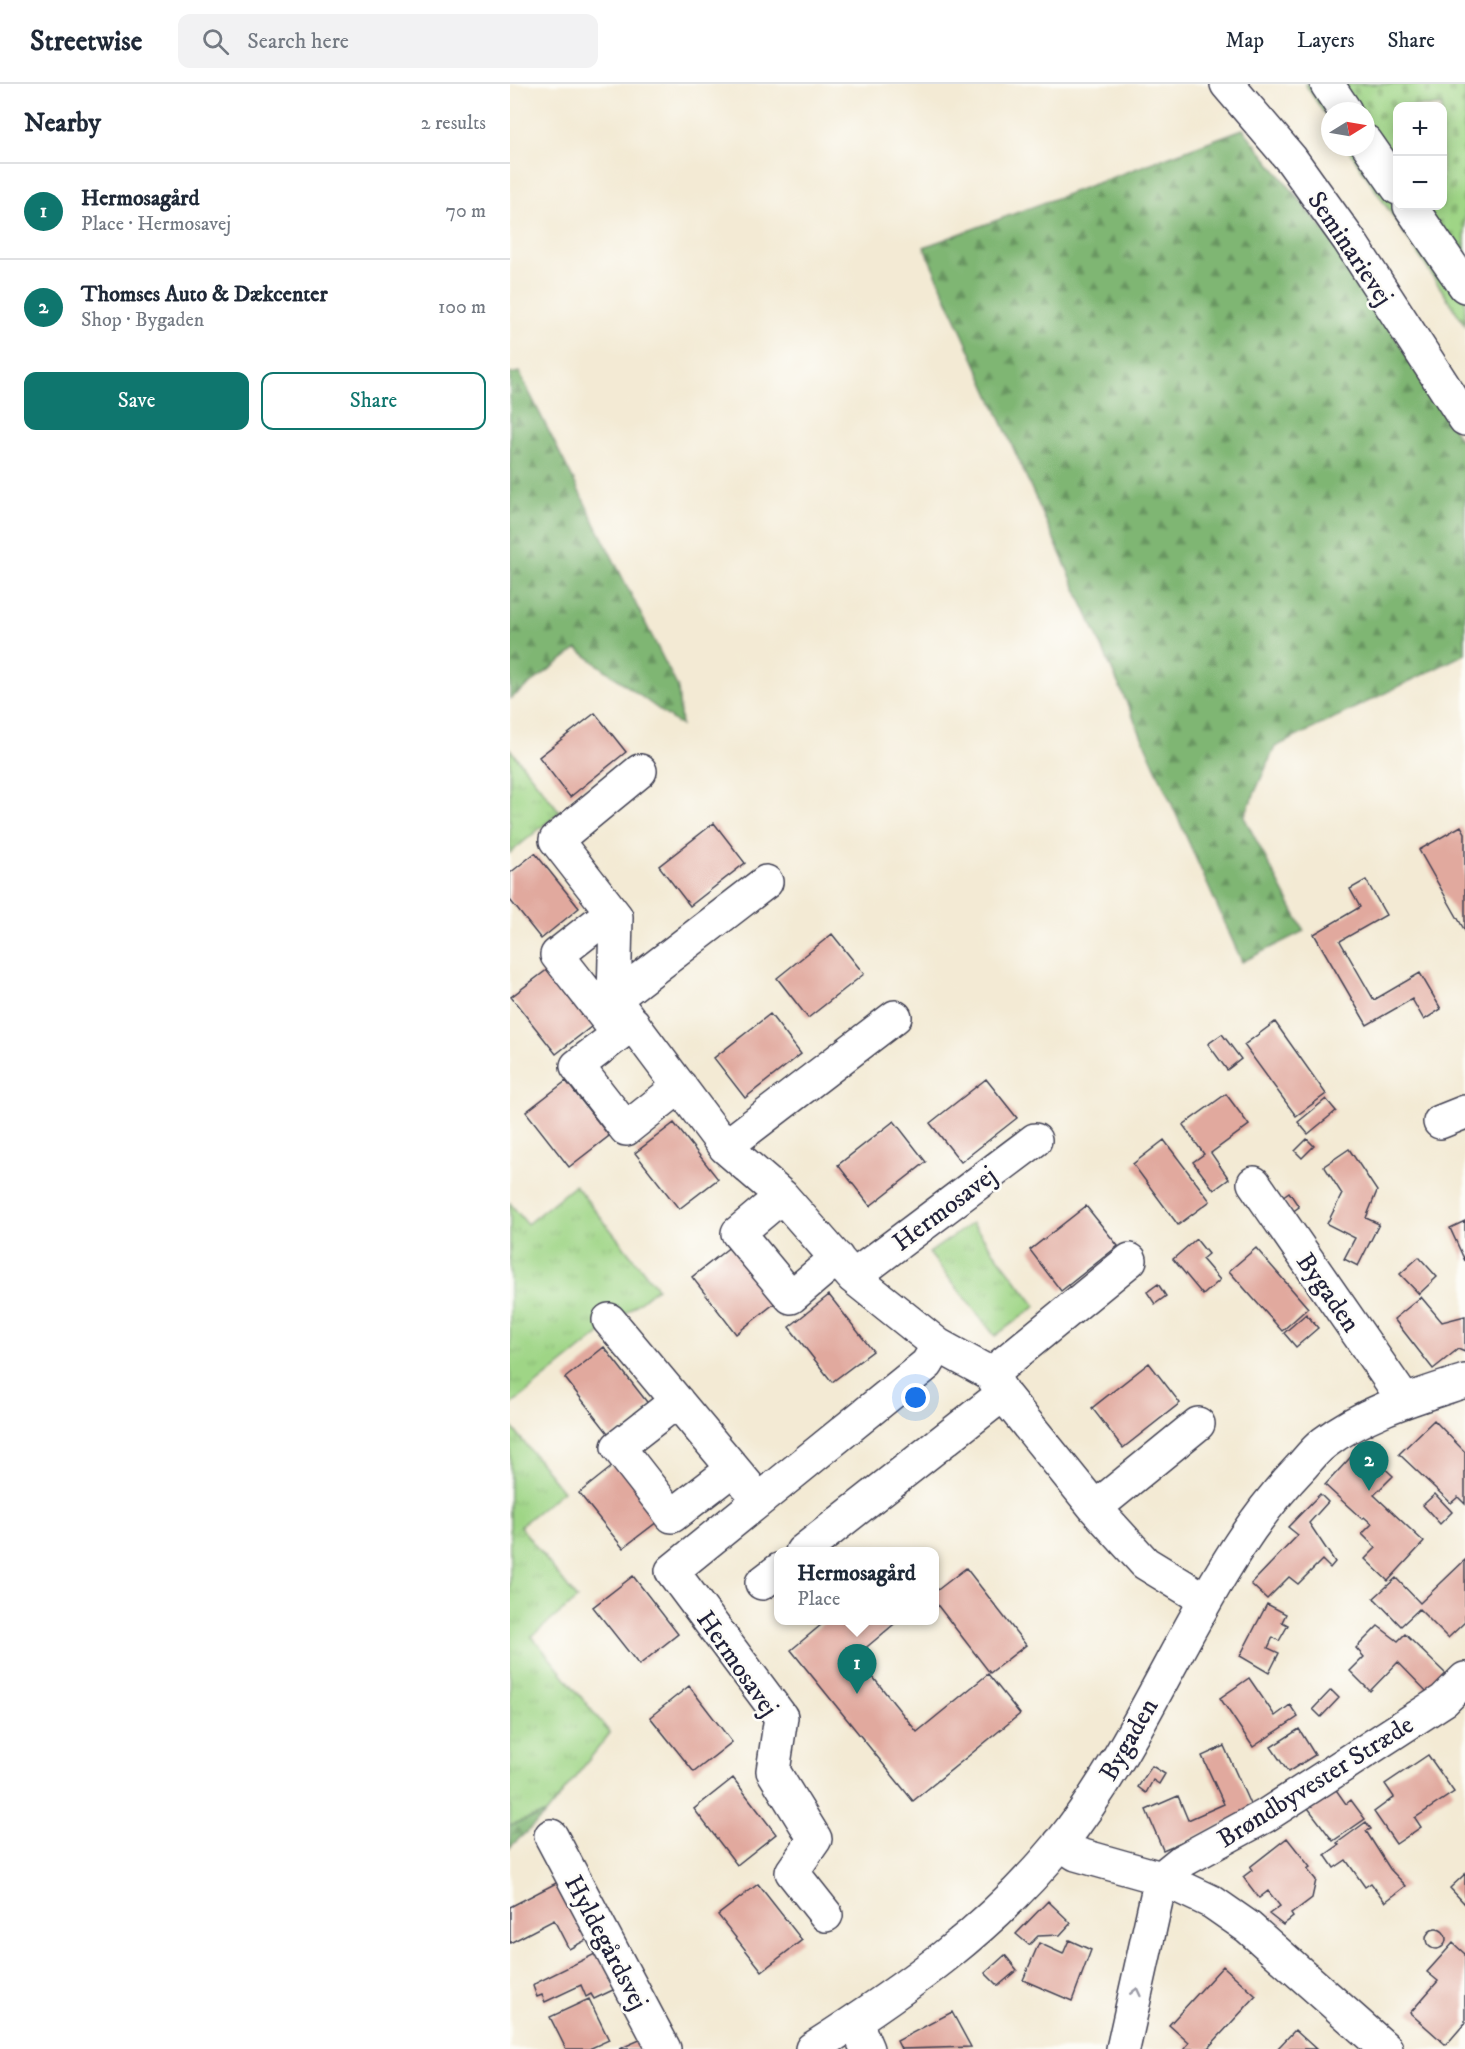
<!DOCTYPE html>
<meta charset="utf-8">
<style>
:root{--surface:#fff;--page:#f2f2f3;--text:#1f2937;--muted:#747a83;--line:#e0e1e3;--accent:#0f766e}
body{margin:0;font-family:"IM FELL DW Pica",serif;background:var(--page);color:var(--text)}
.controls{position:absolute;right:18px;top:18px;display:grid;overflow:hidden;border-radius:12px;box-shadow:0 3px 15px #0003}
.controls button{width:54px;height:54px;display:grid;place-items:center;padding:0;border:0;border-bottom:2px solid var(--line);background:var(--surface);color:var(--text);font:30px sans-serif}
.compass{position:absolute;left:811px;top:18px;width:54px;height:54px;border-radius:50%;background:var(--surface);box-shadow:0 3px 15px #0003;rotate:79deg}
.you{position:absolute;left:406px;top:1314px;width:21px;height:21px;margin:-15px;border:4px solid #fff;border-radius:50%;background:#1a73e8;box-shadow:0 0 0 9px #1a73e833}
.badge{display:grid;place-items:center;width:39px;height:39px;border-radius:50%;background:var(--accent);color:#fff;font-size:20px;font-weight:700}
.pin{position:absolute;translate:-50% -50px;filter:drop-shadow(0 2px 3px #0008)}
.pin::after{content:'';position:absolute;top:32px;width:21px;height:18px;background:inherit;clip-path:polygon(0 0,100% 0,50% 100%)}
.popup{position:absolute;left:264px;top:1463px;width:165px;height:78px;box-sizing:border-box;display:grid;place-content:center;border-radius:12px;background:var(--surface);filter:drop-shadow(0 2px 4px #0005);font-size:20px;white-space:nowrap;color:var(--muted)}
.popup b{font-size:22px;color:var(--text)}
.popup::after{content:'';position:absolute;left:50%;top:100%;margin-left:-12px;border:12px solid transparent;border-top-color:var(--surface)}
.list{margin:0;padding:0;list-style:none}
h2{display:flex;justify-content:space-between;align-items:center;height:78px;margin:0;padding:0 24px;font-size:26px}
h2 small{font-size:20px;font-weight:400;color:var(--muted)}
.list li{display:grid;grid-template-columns:39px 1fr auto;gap:18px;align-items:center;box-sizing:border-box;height:96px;padding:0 24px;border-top:2px solid var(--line)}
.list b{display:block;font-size:22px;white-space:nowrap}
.list p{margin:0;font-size:20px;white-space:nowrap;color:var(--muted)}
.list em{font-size:20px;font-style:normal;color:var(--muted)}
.actions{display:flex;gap:12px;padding:18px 24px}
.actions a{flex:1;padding:14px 0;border:2px solid var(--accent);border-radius:12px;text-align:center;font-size:21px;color:var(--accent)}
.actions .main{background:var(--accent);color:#fff}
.icon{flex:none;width:33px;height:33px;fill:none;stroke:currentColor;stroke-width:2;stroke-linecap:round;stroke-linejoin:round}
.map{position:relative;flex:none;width:955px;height:1965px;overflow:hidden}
header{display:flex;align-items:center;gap:36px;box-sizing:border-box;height:84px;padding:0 30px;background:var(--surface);border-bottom:2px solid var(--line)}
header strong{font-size:28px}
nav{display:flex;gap:33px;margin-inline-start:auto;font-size:21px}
.search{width:420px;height:54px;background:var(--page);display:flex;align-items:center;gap:15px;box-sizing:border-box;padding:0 21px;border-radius:12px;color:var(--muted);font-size:22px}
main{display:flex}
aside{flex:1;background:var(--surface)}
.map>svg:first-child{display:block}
.grass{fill:url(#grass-tufts);stroke:#607c60;stroke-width:1.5}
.forest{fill:url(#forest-firs);stroke:#506c57;stroke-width:1.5}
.cemetery{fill:url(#cemetery-stones);stroke:#607c60;stroke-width:1.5;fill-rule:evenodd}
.building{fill:#e1a99e}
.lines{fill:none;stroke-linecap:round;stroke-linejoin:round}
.minor-casing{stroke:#414052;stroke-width:36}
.minor{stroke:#fff;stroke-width:33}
.oneway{stroke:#9c9ca7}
.labels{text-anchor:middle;stroke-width:5;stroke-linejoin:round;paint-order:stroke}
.street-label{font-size:26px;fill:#22223b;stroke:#fdfcf7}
</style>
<header>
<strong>Streetwise</strong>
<div class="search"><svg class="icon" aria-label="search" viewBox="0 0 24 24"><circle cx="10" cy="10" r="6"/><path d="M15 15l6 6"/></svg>Search here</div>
<nav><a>Map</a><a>Layers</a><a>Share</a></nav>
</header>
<main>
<aside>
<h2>Nearby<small>2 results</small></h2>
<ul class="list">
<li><span class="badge">1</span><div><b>Hermosagård</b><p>Place · Hermosavej</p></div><em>70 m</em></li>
<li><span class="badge">2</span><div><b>Thomses Auto &amp; Dækcenter</b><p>Shop · Bygaden</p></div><em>100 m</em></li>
</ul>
<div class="actions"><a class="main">Save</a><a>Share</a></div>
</aside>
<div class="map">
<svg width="955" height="1965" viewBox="0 0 955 1965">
<defs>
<pattern id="grass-tufts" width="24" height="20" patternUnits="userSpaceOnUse" patternTransform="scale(1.5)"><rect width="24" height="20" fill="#9fd586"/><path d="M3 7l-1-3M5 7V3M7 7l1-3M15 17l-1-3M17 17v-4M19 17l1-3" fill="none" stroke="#89b775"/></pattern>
<pattern id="forest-firs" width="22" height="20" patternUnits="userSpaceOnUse" patternTransform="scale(1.5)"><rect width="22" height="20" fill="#7fb673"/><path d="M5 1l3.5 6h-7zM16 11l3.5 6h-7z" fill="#689460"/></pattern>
<pattern id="cemetery-stones" width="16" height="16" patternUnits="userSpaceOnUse" patternTransform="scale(1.5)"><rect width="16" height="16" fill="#9fd586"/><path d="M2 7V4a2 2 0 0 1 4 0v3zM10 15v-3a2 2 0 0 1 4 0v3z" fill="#89b775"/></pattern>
</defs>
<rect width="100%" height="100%" fill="#fdfcf7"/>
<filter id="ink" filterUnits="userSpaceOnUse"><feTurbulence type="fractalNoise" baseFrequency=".0167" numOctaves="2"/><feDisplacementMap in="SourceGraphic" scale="12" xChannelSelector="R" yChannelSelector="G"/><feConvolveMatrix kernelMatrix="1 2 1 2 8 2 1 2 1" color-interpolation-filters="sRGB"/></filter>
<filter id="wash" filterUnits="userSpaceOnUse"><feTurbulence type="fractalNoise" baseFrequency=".008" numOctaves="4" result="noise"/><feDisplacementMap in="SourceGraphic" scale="24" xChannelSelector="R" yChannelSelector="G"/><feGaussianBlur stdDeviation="1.35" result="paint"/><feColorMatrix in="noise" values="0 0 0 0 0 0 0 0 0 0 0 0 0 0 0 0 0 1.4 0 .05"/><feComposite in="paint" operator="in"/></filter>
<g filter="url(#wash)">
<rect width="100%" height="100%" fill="#f3ead4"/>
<!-- grass -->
<path class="grass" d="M0,665l50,63 -50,41z
M65,1101l82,103 -147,118v-203l17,21z
M462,1139l64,83 -41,30 -66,-83z
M0,1341l53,66 -43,35 57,73 -45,37 78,97 -63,80 -37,12z"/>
<!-- forest -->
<path class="forest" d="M733,45l96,120 126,198v207l-190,93 -31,70 60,114 -62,31 -318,-715z
M9,288l159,316 3,38 -104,-77 -67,50v-325z
M37,1729l-37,34v-22z"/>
<!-- cemetery -->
<path class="cemetery" d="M795,0h160v241l-118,-178h19v-36h-36v11zM888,22h44v100h-44z"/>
<g id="blocks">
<!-- building -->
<path class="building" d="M85,629l31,39 -56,45 -31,-40z
M204,739l31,40 -55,43 -31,-40z
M951,742l4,7v98l-46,-81z
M25,769l44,55 -38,31 -31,-39v-27z
M856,796l20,35 -46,26 34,59 46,-27 21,36 -17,11 -12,-21 -45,26 -53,-91 46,-27 -10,-18z
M322,850l32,40 -56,44 -31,-40z
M42,882l44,57 -40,31 -45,-57z
M260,930l31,40 -56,44 -31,-40z
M765,938l51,72 -30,22 -52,-71z
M712,950l19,25 -14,11 -19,-26z
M476,995l31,39 -56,44 -31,-39z
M56,997l43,55 -40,31 -43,-55z
M716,1010l23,31 -38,28 18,26 -15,11 -21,-28 11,-8 -21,-29z
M816,1015l10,12 -28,23 -10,-12z
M384,1037l32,41 -56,44 -32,-41z
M164,1039l44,56 -39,30 -44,-56z
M797,1055l7,7 -12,12 -7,-7z
M654,1056l46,61 -32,24 -45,-61z
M839,1065l28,42 -11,27 13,6 -21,42 -14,-7 11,-21 -28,-14 15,-30 -18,-28z
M779,1108l10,15 -7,5 -10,-15z
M576,1122l32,40 -57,45 -31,-41z
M955,1137v40l-15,-33z
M686,1155l12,15 -6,5 18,21 -17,15 -30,-36z
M221,1162l44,57 -39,31 -44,-57z
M746,1164l52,60 -26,23 -53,-60z
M909,1173l18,20 -18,17 -19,-20z
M648,1200l8,12 -11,8 -8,-12z
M319,1211l44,56 -41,31 -43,-55z
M911,1213l21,25 23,-6v36l-7,-3 -25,20 -39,-50z
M796,1230l12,14 -22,19 -12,-14z
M94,1263l46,59 -39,31 -46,-59z
M639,1279l31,40 -57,45 -31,-40z
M924,1336l31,32v52l-7,-7 -7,6 -52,-49z
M851,1362l32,30 -19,19 50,47 -36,39 -23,-22 11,-11 -14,-14 10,-10 -8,-7 -2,2 -37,-34z
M108,1378l44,56 -39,30 -44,-55z
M810,1410l8,8 -19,21 26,39 -5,6 -8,-8 -24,24 -9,-7 -22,22 -16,-15 47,-49 -10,-8z
M925,1410l17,18 -12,12 -17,-19z
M955,1476v62l-17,16 -29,-29 -18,17 -27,-28 22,-20 24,25z
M456,1484l60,77 -36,28 -55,-71v-10z
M123,1492l45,58 -39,31 -46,-58z
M757,1520l19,10 -4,8 6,3 -9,16 -6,-4 -5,11 11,5 -10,20 -29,-17z
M317,1536h72l-43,36 61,76 71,-58 32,40 -107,87 -122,-151z
M868,1542l20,15 7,-7 43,42 -18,19 -32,-33 -28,29 -20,-20 14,-14 -8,-9z
M739,1594l26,38 15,-11 8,12 -45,30 -33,-49z
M179,1602l43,56 -38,30 -44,-55z
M821,1606l8,8 -18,19 -8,-8z
M789,1645l16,26 -27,17 -17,-25z
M714,1662l29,65 -90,39 -17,-40 32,-14 10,24 36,-16 -22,-48z
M918,1671l26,37 -39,26 6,9 -25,17 -22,-32 20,-15 -9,-13z
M642,1682l13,8 -6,10 -6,-4 -7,13 -8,-6z
M223,1694l43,56 -39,31 -43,-56z
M822,1700l14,20 5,-4 14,19 -32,22 -28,-37z
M856,1738l5,7 -5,2 24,38 16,17 -21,16 -14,-19 -6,4 -19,-27 -12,8 -9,-13 14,-10 -2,-2z
M777,1754l23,29 -3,2 9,11 -4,18 -21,16 2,3 -10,8 -14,-11 11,-8 -12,-15 -9,7 -16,-21 9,-7 -2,-3z
M955,1790v30l-15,-16z
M52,1796l30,57 -23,12 -15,-29 -44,23v-36z
M248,1800l44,56 -40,31 -44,-56z
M538,1817l23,22 -11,12 -22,1 -9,9 -13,-11z
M916 1855a10 10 0 1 1 20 0a10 10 0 1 1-20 0Z
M559,1856l22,10 -19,51 -49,-21 16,-37 24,11z
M943,1859l12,11v69l-19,22 -36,-32 28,-32 -11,-9z
M91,1867l14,38 -21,10 -3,-5 -5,3 -5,-12 -36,17 -3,-7 -5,2 -4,-11 3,-3z
M495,1871l12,15 -19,16 -13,-13z
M713,1882l33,30 -49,53h-23l5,-6 -20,-18z
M79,1915l20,41 -20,9h-23l-16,-32z
M442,1928l19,35 -70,2 -4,-8z
M785,1946l21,19h-39z
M132,1955l4,10h-27z"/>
</g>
</g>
<g filter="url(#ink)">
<use href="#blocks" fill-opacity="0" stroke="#414052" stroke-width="1.5"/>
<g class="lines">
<defs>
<path id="minor" d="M717,0l64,75 58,81 116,179
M817,0l18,27
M856,58l32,46
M900,122l55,80
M130,687l-84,69 60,77 -2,82 111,148 57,49 71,81 85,68 53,29 12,20 92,114 50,55 59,36
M102,828l-55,43 61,78
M104,915l152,-117
M123,939l-56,43 49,63 54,-43
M930,1038l25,-10
M215,1063l170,-130
M744,1099l150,217
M272,1112l-44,37 53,64 46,-39
M343,1193l182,-137
M99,1236l138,165
M481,1290l139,-114
M167,1317l-59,46 54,69 61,-47
M585,1424l103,-84
M292,1468l201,-158
M252,1499l17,-13
M41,1752l113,213
M550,1759l16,11 85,24 51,24 36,25 138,122
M651,1794l21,-17 83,-45 179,-116 21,-21
M316,1831l-34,-43 23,-33 -42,-68 8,-54 -109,-146 255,-207 11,-19
M345,1937l12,28
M302,1965c92,-59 179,-120 248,-205 72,-90 114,-198 176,-294 20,-31 39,-56 65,-83 7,-8 15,-18 23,-24 42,-32 92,-46 141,-62
M613,1965l38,-171"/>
</defs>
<!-- minor casing -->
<use href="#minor" class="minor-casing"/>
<!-- minor -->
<use href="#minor" class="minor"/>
</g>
<!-- one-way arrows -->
<defs><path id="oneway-chevron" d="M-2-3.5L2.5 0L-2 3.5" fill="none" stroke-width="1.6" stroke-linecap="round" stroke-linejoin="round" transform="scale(1.5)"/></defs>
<use class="oneway" href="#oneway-chevron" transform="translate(626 1908) rotate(-77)"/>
</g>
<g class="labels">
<!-- street labels -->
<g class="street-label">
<text transform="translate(841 164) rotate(56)" y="9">Seminarievej</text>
<text transform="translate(434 1124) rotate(-37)" y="9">Hermosavej</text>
<text transform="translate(819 1208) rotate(55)" y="9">Bygaden</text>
<text transform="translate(228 1579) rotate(55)" y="9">Hermosavej</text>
<text transform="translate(618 1655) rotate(-60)" y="9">Bygaden</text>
<text transform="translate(805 1697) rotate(-32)" y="9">Brøndbyvester Stræde</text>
<text transform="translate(97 1858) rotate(62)" y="9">Hyldegårdsvej</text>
</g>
</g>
</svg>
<div class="controls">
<button>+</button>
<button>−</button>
</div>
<svg class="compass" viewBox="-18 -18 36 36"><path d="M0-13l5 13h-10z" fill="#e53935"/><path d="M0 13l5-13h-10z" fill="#747a83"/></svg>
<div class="you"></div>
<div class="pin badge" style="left:347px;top:1610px">1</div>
<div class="popup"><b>Hermosagård</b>Place</div>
<div class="pin badge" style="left:859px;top:1407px">2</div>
</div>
</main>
